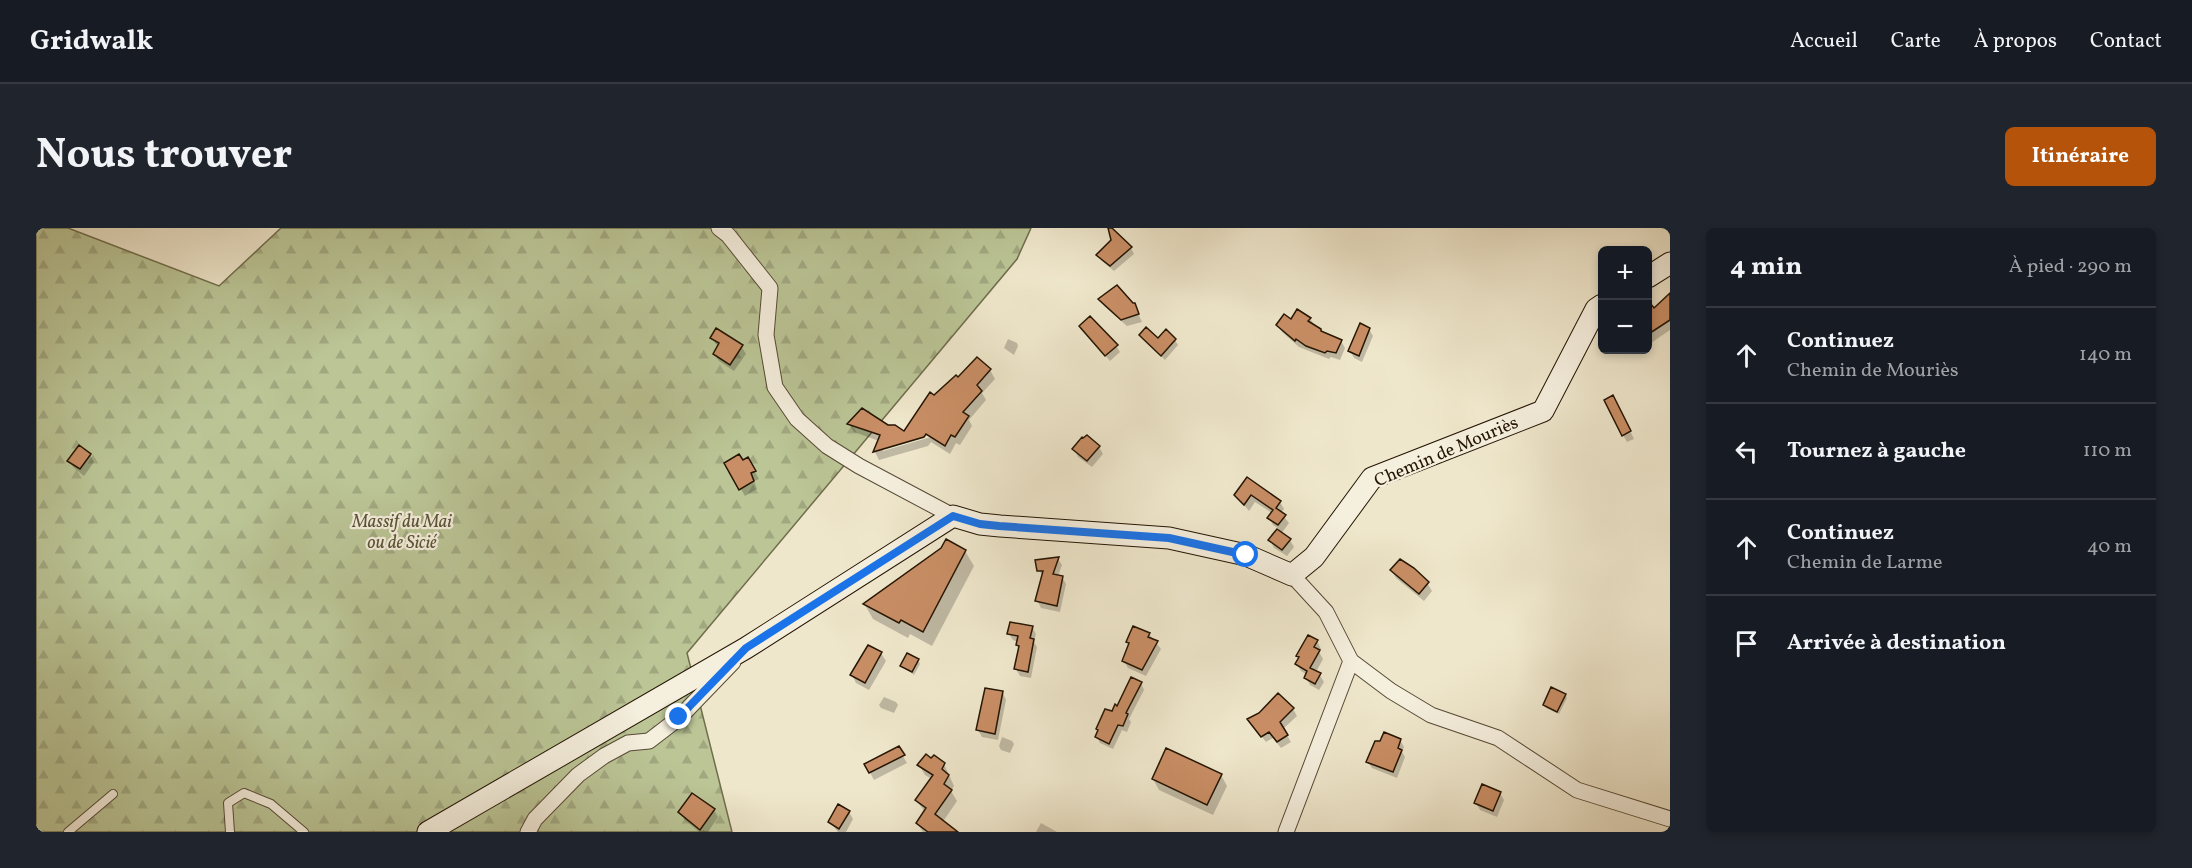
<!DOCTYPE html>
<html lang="fr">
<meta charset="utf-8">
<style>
:root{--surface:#171b24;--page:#20242c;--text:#f1f3f6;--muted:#9ea1a6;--line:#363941;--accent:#b45309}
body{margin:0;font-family:Vollkorn,serif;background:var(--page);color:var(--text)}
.controls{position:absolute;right:18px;top:18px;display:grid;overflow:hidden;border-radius:9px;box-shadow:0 3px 9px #0003}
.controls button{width:54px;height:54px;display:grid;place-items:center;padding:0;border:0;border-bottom:2px solid var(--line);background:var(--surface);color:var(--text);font:30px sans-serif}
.stop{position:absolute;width:18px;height:18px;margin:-14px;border:4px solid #1a73e8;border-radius:50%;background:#fff}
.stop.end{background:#1a73e8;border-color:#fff;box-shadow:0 2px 6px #0008}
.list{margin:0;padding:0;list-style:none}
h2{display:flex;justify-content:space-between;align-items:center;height:78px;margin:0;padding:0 24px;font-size:26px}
h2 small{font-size:20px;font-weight:400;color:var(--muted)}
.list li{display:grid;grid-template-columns:39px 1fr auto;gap:18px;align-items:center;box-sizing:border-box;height:96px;padding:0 24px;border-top:2px solid var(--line)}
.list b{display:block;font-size:22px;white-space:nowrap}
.list p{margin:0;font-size:20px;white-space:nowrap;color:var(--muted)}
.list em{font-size:20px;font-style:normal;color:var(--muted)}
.icon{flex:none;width:33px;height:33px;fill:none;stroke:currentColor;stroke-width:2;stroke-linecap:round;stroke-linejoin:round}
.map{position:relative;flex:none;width:1634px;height:604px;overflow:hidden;border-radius:9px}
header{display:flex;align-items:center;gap:36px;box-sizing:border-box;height:84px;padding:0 30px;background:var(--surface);border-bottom:2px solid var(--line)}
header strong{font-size:28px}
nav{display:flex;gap:33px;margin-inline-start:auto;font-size:21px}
.intro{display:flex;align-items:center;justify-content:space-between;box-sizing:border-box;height:144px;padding:0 36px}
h1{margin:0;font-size:42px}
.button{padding:15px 27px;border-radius:9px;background:var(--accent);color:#fff;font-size:21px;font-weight:700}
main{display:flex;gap:36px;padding:0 36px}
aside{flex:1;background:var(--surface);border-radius:9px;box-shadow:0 3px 9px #0003}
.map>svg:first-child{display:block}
.forest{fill:url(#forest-firs);stroke:#706d4c;stroke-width:1.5}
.shadow{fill:#0003;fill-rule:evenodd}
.building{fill:#c98e65;stroke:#241503;stroke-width:1.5}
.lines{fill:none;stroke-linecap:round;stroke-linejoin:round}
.lane-casing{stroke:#574a35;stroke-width:10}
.street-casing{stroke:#574a35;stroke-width:17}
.secondary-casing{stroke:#241503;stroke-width:23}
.lane{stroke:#f5efde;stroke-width:8}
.street{stroke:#f5efde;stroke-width:15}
.secondary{stroke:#f5efde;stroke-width:21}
.route{stroke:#1a73e8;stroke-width:8}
.labels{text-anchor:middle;stroke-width:4.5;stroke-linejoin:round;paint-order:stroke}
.street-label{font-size:18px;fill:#241503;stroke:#f5efde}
.park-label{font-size:18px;font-style:italic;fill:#595336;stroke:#f5efde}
</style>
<header>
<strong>Gridwalk</strong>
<nav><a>Accueil</a><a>Carte</a><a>À propos</a><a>Contact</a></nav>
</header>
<div class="intro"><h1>Nous trouver</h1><a class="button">Itinéraire</a></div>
<main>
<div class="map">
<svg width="1634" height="604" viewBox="0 0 1634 604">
<defs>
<pattern id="forest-firs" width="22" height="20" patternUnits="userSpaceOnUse" patternTransform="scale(1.5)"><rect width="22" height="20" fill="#bbc596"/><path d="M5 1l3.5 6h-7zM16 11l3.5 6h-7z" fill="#a1a880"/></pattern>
</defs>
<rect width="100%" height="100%" fill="#efe7cc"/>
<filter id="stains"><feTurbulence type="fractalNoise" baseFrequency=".00333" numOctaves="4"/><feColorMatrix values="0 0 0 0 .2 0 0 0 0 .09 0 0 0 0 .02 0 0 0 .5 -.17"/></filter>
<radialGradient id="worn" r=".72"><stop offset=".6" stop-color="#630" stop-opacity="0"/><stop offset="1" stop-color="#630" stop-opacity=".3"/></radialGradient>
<!-- forest -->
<path class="forest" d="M0,0h32l151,58 62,-58h750l-14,31 -330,394 45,179h-696z"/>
<!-- shadow -->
<path class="shadow" d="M1073,0l22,20 3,6 -20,17 -12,-10 -4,-6 15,-15z
M1634,68v34l-22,15v-34l6,-1z
M1064,71l34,6 8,17 -15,4 -23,-20z
M1274,91l12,15 19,7 4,7 -5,12 -9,-3 -2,2 -30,-12 -17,-15 -4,-7z
M1045,98l35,20 4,6 -10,9z
M1333,101l4,7 -11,26 -8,-4 -4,-7z
M1104,107l18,5h17l3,5 -13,15z
M675,110l30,8 5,8 -12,17 -15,-10 -5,-7 5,-7z
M972,111l9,4 1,3 -4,9 -10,-7z
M954,142l5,9 -13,14 4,7 -17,20 3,6 -12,19 -4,-2 -6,11 -19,-12 -3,4 -49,14 -4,-8 4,-11 -25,-9 -5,-8 39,3 17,6 30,-36 23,-18zM894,206l1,3 -48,14v-3z
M1581,176l17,35 -7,3 -4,-7z
M1063,219l4,7 -11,13 -14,-10 -4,-8z
M54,227l4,7 -10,14 -10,-8 -5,-7z
M712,231l11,20 -5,2 3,8 -12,7 -19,-33 16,-1z
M1211,251l33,23 4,7 -3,4 8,10 -8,11 9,6 4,7 -7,9 -13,-8 -4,-8 9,-11 -6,-4 -4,-7 3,-5 -17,-11 -6,9 -13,-16z
M929,323l9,15 -42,80 -22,-12 -2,4 -35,-19 -8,-14z
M1022,331l4,6 -4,11 4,1 4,7 -6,28 -19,-4 -4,-8 6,-23 -4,-7z
M1356,343l35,12 5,8 -8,10 -28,-23z
M996,399l4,7 -2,8 3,5 -6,31 -11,-2 -4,-7 4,-20 -2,-7 -5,-2 -4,-6z
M1113,406l12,15 -15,27 -18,-8 -4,-7 6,-16 -2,-3z
M1281,413l4,8 -2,3 4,7 -7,13 3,2 5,8 -5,8 -9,-5 -4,-7 1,-3 -6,-4 -4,-7 3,-5 -2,-3z
M833,419l12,6 5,8 -17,29 -13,-7 -4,-8z
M882,432l2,4 -6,11 -12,-9z
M1105,455l3,7 -15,29 2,3 -4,10 -5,-2 -9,19 -13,-6 -3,-6 15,-24z
M967,465l3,7 -8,40 -16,-3 -4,-7z
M1242,467l15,14 4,7 -14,13 8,13 -10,6 -8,-10 -7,4 -13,-16 7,-12z
M1529,467l2,3 -8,16 -13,-6 -2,-3z
M848,469l12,5 2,3 -4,8 -13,-5 -2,-3z
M966,509l10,4 2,3 -4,9 -9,-3 -2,-4z
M1364,512l4,7 -2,5 3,5 -8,21 -25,-10 -4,-6z
M862,520l9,15 -33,17 -8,-15z
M908,536l10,22 -3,5 6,10 -15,22v9h-19l-6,-9 8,-11 -9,-12 16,-21 -7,-4 -6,-10z
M1185,547l6,11 -14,29 -54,-25 -6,-11z
M1464,565l4,7 -7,17 -17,-7 -4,-7z
M678,582l4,7 -10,15h-9l-15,-13 -4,-7z
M813,584l4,7 -7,13h-8l-8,-10z
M1005,595l16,9h-21z"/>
<!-- building -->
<path class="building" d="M1072,0h4l20,19 -22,19 -14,-11 15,-15z
M1081,57l16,18h2l4,11 -18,6 -23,-21z
M1634,65v27l-23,15v-36l7,9z
M1261,81l14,9 -3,3 13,8v2l21,9 -6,13 -9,-2 -2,2 -19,-7 -10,-7 -1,2 -19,-16 8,-11 7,5z
M1054,88l28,29 -13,11 -26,-30z
M1324,95l10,5 -11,28 -11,-5z
M1110,99l12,11 8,-9 10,10 -15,17 -22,-21z
M680,100l27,17 -13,20 -17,-11 6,-11 -9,-5z
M941,129l14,12 -14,16 5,6 -19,21 6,4 -14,21 -4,-2 -6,11 -19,-12 -2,3 -51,15 7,-17 -33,-11 15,-16 26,17h7l9,6 26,-39 4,3 22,-20 2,2z
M1577,167l18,36 -9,5 -18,-36z
M1051,207l13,11 -13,15 -15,-12 10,-12 1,1z
M43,217l12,9 -11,15 -13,-8z
M703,226l4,6 5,-3 8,14 -5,2 3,8 -15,9 -15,-27z
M1211,249l34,24 -5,7 10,7 -8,10 -11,-7 6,-8 -22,-15 -7,10 -10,-10z
M1241,301l14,10 -9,11 -14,-10z
M910,311l20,11 -43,82 -22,-12 -2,3 -36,-19 78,-56z
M1023,329l-6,17 10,2 -6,30 -22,-5 8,-30h-6l-2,-11z
M1364,331l14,9 15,14 -10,12 -29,-24z
M974,394l23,4 -3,12 4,1 -6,33 -14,-3 5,-23 -3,-1 2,-9 -11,-2z
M1097,398l17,7 -2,4 10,4 -16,29 -20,-9 7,-18 -3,-1z
M1272,407l10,5 -4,7 6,3 -10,18 11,5 -6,11 -11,-6 3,-7 -12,-7 4,-7 -3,-1z
M832,417l14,7 -17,31 -15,-8z
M871,425l12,6 -7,13 -12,-6z
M1095,449l11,5 -16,31 2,1 -5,12 -5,-1 -9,19 -14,-7 3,-7 -2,-1 9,-20 7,2 3,-7 2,2z
M1515,459l15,7 -9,18 -14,-7z
M949,460l18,3 -8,43 -19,-4z
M1242,465l16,15 -14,14 8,13 -11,7 -8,-10 -8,5 -14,-18 12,-6z
M1348,504l17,7 -3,9 4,2 -9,22 -27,-10 9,-21h5z
M863,518l6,9 -36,18 -5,-9z
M1130,520l56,26 -15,31 -55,-26z
M890,526l5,4 3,-3 11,8 -3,6 7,6 -5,9 8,6 -17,24 23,18h-30l-12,-9 10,-15 -11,-8 18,-25 -16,-10z
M1446,556l19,8 -8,19 -19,-8z
M656,565l23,16 -15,21 -22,-18z
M802,576l12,7 -11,18 -11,-7z"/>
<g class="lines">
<defs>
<path id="lane" d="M32,604l45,-38
M194,604l-2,-29 16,-10 27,11 33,28"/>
<path id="street" d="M683,0l9,7 42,53 -4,47 9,52 22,32 30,27 32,20 94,50
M1256,347l34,37 25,49 40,30 40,24 67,23 79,52 93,29
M492,604l7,-13 43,-44 26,-19 24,-13 21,-2 30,-23 54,-56
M1250,604l65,-171"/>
<path id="secondary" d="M1612,49l22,-14
M392,604l318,-184 207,-132 27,8 20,2 169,12 77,17 46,20 22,-18 58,-79 171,-67 53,-102 6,-4"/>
</defs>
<!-- lane casing -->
<use href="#lane" class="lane-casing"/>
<!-- street casing -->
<use href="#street" class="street-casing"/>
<!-- secondary casing -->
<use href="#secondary" class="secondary-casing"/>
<!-- lane -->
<use href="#lane" class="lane"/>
<!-- street -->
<use href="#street" class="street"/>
<!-- secondary -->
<use href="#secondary" class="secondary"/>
</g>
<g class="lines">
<!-- route -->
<path class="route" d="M643,489l67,-69 207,-132 27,8 19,2 170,12 77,17"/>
</g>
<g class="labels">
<!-- street labels -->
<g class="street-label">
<text transform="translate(1410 223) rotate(-23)" y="6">Chemin de Mouriès</text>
</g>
<!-- park labels -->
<g class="park-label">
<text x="366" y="299">Massif du Mai<tspan x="366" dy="21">ou de Sicié</tspan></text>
</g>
</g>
<rect width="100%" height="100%" filter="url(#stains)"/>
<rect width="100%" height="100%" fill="url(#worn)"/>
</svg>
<div class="controls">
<button>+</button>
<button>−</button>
</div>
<div class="stop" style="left:1210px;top:327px"></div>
<div class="stop end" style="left:643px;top:489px"></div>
</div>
<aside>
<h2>4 min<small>À pied · 290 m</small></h2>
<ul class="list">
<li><svg class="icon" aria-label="ahead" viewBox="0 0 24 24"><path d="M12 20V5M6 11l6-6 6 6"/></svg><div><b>Continuez</b><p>Chemin de Mouriès</p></div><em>140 m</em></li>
<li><svg class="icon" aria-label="left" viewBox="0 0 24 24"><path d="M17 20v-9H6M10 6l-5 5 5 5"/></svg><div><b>Tournez à gauche</b></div><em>110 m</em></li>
<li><svg class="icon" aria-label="ahead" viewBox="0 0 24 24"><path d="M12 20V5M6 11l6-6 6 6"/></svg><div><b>Continuez</b><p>Chemin de Larme</p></div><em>40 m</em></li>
<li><svg class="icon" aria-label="arrive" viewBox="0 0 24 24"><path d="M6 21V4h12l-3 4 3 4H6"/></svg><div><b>Arrivée à destination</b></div></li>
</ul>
</aside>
</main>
